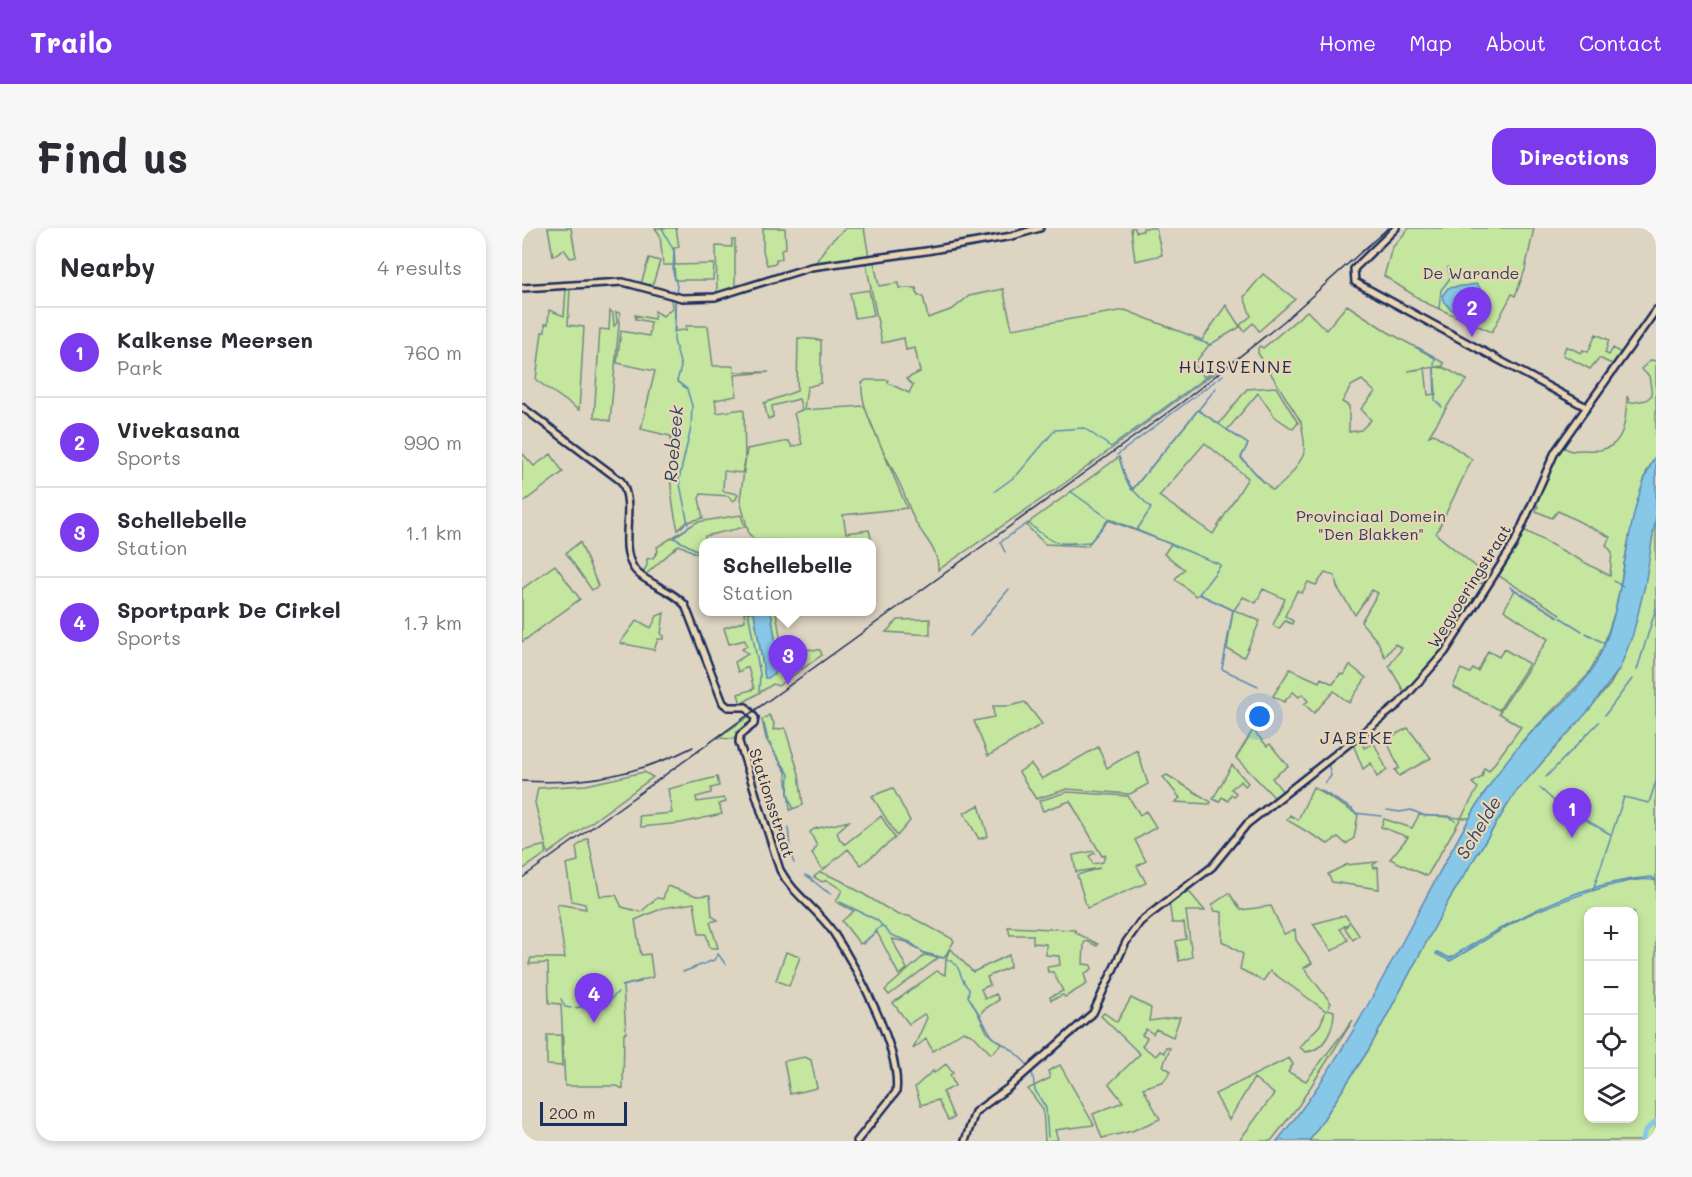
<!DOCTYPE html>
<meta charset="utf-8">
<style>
:root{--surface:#fff;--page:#f7f7f7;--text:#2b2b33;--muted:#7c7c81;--line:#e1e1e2;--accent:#7c3aed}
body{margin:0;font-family:Mali,sans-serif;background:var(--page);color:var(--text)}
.controls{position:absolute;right:18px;bottom:18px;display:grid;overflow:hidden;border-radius:12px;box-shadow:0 3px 9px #0003}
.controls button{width:54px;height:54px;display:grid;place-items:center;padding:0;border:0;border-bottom:2px solid var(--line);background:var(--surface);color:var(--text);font:30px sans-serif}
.scale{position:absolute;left:18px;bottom:15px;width:87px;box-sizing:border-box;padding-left:6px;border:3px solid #1b2f5e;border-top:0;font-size:16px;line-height:21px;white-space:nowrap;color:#1b2f5e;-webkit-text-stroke:4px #ead6b4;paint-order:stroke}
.you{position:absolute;left:738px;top:489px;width:21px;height:21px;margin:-15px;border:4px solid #fff;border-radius:50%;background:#1a73e8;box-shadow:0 0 0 9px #1a73e833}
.badge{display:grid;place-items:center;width:39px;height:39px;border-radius:50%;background:var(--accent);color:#fff;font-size:20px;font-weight:700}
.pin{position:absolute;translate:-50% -50px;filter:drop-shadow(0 2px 3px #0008)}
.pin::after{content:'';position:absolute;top:32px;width:21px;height:18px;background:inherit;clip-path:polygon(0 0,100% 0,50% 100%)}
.popup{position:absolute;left:177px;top:310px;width:177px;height:78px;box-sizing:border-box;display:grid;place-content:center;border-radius:12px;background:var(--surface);filter:drop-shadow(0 2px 4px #0005);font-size:20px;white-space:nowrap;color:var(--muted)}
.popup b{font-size:22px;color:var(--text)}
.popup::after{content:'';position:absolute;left:50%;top:100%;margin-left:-12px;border:12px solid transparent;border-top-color:var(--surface)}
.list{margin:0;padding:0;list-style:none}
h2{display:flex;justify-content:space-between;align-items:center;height:78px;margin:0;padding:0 24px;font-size:26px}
h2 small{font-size:20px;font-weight:400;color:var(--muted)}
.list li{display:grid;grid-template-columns:39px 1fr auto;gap:18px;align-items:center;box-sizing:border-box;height:90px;padding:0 24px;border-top:2px solid var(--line)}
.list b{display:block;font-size:22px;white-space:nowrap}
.list p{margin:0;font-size:20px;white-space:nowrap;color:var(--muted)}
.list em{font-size:20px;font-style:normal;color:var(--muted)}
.icon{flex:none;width:33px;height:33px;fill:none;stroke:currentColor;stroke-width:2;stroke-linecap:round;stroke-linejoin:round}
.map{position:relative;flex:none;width:1134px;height:913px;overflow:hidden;border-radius:18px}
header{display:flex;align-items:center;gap:36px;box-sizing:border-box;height:84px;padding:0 30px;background:var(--accent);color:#fff}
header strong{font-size:28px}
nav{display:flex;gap:33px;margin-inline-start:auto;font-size:21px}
.intro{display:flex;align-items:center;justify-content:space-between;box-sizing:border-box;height:144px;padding:0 36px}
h1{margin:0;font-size:42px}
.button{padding:15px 27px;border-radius:18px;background:var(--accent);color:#fff;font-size:21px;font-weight:700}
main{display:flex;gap:36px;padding:0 36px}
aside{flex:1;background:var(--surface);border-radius:18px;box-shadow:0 3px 9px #0003}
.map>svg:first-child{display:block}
.green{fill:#c5e69f;stroke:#708a7e;stroke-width:1.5;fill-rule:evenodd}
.water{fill:#87c7e8;stroke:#5c8ab1;stroke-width:1.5}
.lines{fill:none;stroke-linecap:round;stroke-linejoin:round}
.stream{stroke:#5c8ab1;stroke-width:1.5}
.river{stroke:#87c7e8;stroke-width:5}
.secondary-casing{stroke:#1b2f5e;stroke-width:10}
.secondary{stroke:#ead6b4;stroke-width:5}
.rail{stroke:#1b2f5e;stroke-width:1.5}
.labels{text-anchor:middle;stroke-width:4.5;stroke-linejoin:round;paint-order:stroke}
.park-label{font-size:16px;fill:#2c4164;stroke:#ead6b4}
.street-label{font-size:16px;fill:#1b2f5e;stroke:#ead6b4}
.neighbourhood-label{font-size:18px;letter-spacing:1.5px;fill:#1b2f5e;stroke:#ead6b4}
.water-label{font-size:18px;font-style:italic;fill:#2b4673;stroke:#ead6b4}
</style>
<header>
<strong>Trailo</strong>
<nav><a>Home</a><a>Map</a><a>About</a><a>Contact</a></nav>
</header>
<div class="intro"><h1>Find us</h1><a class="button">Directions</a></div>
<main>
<aside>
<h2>Nearby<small>4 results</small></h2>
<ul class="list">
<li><span class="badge">1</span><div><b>Kalkense Meersen</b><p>Park</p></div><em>760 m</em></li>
<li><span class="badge">2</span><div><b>Vivekasana</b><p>Sports</p></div><em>990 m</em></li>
<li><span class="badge">3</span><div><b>Schellebelle</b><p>Station</p></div><em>1.1 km</em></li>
<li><span class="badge">4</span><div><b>Sportpark De Cirkel</b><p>Sports</p></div><em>1.7 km</em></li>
</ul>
</aside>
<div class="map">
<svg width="1134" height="913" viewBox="0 0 1134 913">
<rect width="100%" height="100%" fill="#ded4c2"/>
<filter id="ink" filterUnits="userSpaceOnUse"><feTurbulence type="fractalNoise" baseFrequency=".0167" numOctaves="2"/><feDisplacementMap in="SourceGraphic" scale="12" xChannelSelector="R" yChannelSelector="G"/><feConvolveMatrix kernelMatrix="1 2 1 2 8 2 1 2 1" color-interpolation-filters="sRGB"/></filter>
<g filter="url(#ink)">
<!-- green -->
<path class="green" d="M26,0h23l5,29 -6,1 -6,-9 -11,7z
M133,0h21l3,19 -5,1 1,17 39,-1 -1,16h-38l-1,-15h-11l-3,-30z
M241,0h22l1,20 -5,1 1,10h-6v4l-9,2 -4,-14z
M324,0h18l5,29 -55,8 14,-21z
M609,0h4l1,4 7,-1v-3h13l6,27 -27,6z
M887,0h125l-9,42 -10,26 -3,-2 -20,38 -66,-29 -42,-27 8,-28z
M210,12h3v49l-18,4 -1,-47 16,1z
M127,30l11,3 -8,26 -11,-3z
M352,34l5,24 19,-3 1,5h17l2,8h5l5,22 25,-9 16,-13 34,-7 9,40 113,-19 77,30 24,-35 14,22 -31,18 -15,19 10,13 17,-12 1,2 -157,116 -127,87c1,-20 -14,-32 -23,-49 -5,-10 -8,-20 -12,-30 -12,-28 -44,-79 -41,-108l4,-3h22v3l21,10 4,-8 -7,-6 14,-7 -5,-24 -9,2 -2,-12 -22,5 -16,-80z
M741,46l32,25 -36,32 -6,-8 -9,8 -4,-6 11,-9 -7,-19z
M44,61h4l-2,36 16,2 -5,83 -43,-30 6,-48h3v-8h3l1,-14 15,6z
M347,62l5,25 -19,3 -5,-25z
M149,70l4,1v32l11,-1v-4h22l5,40h20l1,6h35l-34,3 1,21 -21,4 2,13 26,-4 1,2 1,50 -3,12 -18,-2 -1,20 15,3 -2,5 -3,2 -5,-5 -27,-2 -2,4 4,20 -16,4 -9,8c-8,-31 -9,-61 -7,-92h5l7,-24h-8l-1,23 -33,-8 14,-58 -38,-8 4,-32 28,5 2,-14 -15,-3 -1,-4 19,4 1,-8 8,5 9,-8z
M825,77l41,27 56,31 -1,3 -35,5 17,-3 3,27 8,-1 -2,-27 11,1 22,12 -14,17 -24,39 5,-2 38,25 -36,75 55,45 -5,5 -11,-2 -9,6 1,7 10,6 -27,41 -44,53 -17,-29 13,-18 -7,-4 -10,13 -7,-15 -17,-20 17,-29 -6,-3 -17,25 -18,-28 -2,-11 -10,-3 -9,12 -8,-3 -6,11 -5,-2 -12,25 8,5 -1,3 -7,-3 -6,8 -6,-4 12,-26 -22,-10 -7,14 -13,-6 -9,13 26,11 -16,36 -17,-8 6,-39 -34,-16 -3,2 -21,-17 9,-10 -20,-15 7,-10 -63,-24 -21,26 -42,-2 -18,-18 5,-6 87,-63 7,23 7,9 65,-79 21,14 28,-35 29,-2 22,36 -5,6 -18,-12 -17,-24 -31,37 21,14 -7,14 31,32c12,-4 25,-23 31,-34 4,-9 -1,-25 -2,-34l-43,-69v-5l2,-2 3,2 44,-37 19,19zM840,152l13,12 -14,17 10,11 -10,10 -12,2v-26l-7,-4 9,-16zM683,215l43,35 -35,56 -54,-38z
M88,83l3,2 1,13 3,-3 -1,-11 4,1 -10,108 -16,-4 6,-88 9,1z
M1074,106l13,6 -4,13 4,2 4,-7 8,5 -7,12 -15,-7 -9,11 -27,-14 3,-9 15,7 2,-3 5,2z
M276,110l23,2v43l-14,4 -3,23 60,-4 43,102 -64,7 3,18 23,-3 3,12 -116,-2 -7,-6 -9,-34 7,-51 42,-8 3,6 10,-3 -8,-31 8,-3 -3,-11 -27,7 1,11 -5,2 -4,-16 33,-12z
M1129,132l5,1v94l-10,18 -18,70 -12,65 -13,39 -16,29 -62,62 -28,37 -26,43h-10l-34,58 -37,-17 18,-22 -27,-10 3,-8 28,9 7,-13 42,3 17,-30 -6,-5 10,-6 2,-9 5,3 32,-44 -22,-14 49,-74 -44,-29 11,-20 43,27 2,-3 -61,-38 25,-46 86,46 2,-24 -6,-7 4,-8 -52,-26 -6,7 -16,-7 2,-5 -4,-2 27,-58 10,5c12,-2 19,0 29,-1 26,-4 26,-34 27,-54l3,7 16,-3 6,-5 -3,-19 -8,-7z
M0,225l12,13 17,-12 12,18 -41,31z
M219,287l4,12 -40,9 -1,21 -25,-12 -34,30 -2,-2 4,-8v-6l6,-1 5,-7 -1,-4 40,-25z
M1134,288v625h-347l60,-92 81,-151 65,-105 95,-108c32,-53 33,-111 46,-169zM1066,684h46v206h-46z
M58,314l18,44 -6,4 -26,-37z
M33,337l25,34 -58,43v-53z
M222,384h10l11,65 14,-13 -8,-52h5l6,36 38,2 2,5 -44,31 -5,-2 -32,20 -3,-10 16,-5 -6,-22 -10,5 -3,-10 13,-8 -6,-5 5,-3 -2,-6 -16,4 -5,-16 21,-7z
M142,385l-3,21 3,2v3h-6l-4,11 -34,-7 17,-23 14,8 6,-12z
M408,391v16l-44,-3 12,-12z
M982,421l25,15 -30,46 -46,-23 8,-18 9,4 3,-4 5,2 10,-20 11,6z
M828,437l16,13 -17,25 -15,-12 -20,22 -10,-9 4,-3 -6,-7 -3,3 -6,-5 -9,10 -11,-6 17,-27 29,13 2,-4 12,6 7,-10 4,1z
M503,474l17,22 -54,32 -14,-35 20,-4 -1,-11h17z
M229,487l1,7 -19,17 -15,-1z
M247,487l5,8 -1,7 12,-2 14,46 4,31 -13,5 -4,-38 -20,-33 -4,-19z
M886,500l23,30 -32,18 -4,-6 4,-2 -13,-29z
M731,502l14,16 3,-2 18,22 -16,12 11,14 -8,6 -39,-40z
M838,511l4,9 10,-5 13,27 -10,7 -6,-14 -8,6 -10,-25z
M576,519l9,21 30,-18 11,34 -18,10 -63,-5 -31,10 -17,-27 12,-8 11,15z
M710,537l16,18 -3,3 -4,-5 -10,8 5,4 -2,3 -3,-2 -3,7 -6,-4 -3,5 -6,-3z
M122,544l9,5 -105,77 -13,-51 3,-15 48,-3z
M645,547l44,27 -1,2 -35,-2 5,-4 -17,-21z
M195,549l2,9 -8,2v5l-15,4 1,5 27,-4 2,4 -7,2 3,10 -41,9 -40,4 -2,-11 33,-3 -4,-24z
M791,559l45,28 -4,23 -8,6 -8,-7 -10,7 -41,-24 3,-5 8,5z
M371,560l17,33 -13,15 -25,-40z
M545,564l61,4 12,19 6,-4 10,16 -21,13 11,21 -9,5 9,17 -59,25 -10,-33 23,-7 -24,4 -3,-17 21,-4 1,2 -6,3 4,8 10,-2 2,-7 -3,1 -32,-55 -27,10 -4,-10z
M457,577l9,31 -9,3 -15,-26z
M359,588l14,22 -34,27 -13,-16 -25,21 -11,-16 5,-8 -7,-14 4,-3 35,-8 -12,11 3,8 5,4z
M66,610l12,58 16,-1 6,12 19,5 16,-14 6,1 4,-13 30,10 13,-1 2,21 6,4 -8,2 8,26h-8l-4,-14h-7l-5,-31 -31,5 -28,12 6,35 9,-1 3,23 -30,9 3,47 -2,1 -1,55 -6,-3h-52l-4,-82 -12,-1 -1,-40 -19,1 2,-6h34l-8,-54 29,5 -1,-5 -13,-3 -6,-37 12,-3 -2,-14z
M24,617l-1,9 -23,16v-19z
M855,634l-4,3 1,3 4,-1 1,22 -47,-7 -4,-8 18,-9z
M298,644l20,8 58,35 11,1 42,22 3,3 -10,17 -20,-5 -17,-11 -15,-3 15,30 -8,6 -22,-43 -17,12 -18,-23 12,-10 -18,-9 6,-12 -15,-10 -5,2 -8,-5z
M665,661l18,22h-19l6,46 -13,4 -3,-20 10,-2 -2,-16h-12l-3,-22z
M707,665l12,17 30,-4 13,28 11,-5 1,11 16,23 -8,5 27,35 -3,6 6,2c0,17 -9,40 -29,41l-5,-5 20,-22 6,-14 -56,-40 -7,10 -23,-12 3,-15 -21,-13v-29l-7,-1 -3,-6z
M823,687l14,20 -6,5 -8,-12 4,-5 -9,6 8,11 -16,11 -19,-27z
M486,699l67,3 1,3 22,11 -1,2 -10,-5 -3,2 -1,21 8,1 1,4 -8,5 3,10 -22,13 -2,-2 -12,5 -1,-3 13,-6 -10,-19h-5l-1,-5 13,-2 -1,-9 -13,-1v-11l-13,-1v-8h-23z
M428,720l23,24 36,-17 1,12 -23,10 3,8 -9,4 4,10 11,-5 3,6 -16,10 -3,6 -5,-9 12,25 15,12 -11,10 -16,-17 -12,-6 -30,20 -7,-12 -13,10 14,-31 -3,-4 -15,10 -16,-21 44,-32 8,4 1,-16z
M264,724l14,5 -11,29 -13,-6z
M403,727l13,3 -49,37 -4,-5z
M609,770l20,10 -2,13 31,-4 -7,20 -17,-8 -3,5 -7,-5 -4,6 5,3 -5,8 14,10 4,-5 4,2 2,-6 4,1 -7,18 8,5 -7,10 -21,7 17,31 -28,12 -30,7 -9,-24 30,-12 -14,-18 31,-30 -39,-38 3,-3 13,9z
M831,792l-54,85 -28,36h-32l35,-47 -20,-16 -25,42 -14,-26 74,-36 4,6 -5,8 18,9z
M25,807h14l1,31 -15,-1z
M283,829l6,3 6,28 -27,6 -6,-33z
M424,836l7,9 -3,2 5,11 -12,6 11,26 -6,2 -10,-20 -17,5 -6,-18 18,-16 1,2z
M538,837l34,60 -39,5 3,10 -13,1 -2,-32 -15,-20 22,-11 -2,-7z"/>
<!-- water -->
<path class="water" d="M955,56l12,17 -3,13c-17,5 -39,0 -44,-18l6,-8z
M1134,227v61l-11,69 -12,49 -13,34 -30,41 -75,84 -65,105 -81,151 -57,88 -3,4h-32c84,-102 135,-227 202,-339 14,-23 30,-47 49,-66 22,-23 53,-45 68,-73 34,-65 24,-145 60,-208z
M232,384h17l8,53 -3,7 -8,6h-3z
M1130,649l4,4c-22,-9 -116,27 -138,39 -23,13 -45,28 -68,41l-14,-7 1,-2 13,6c62,-38 128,-76 202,-81z"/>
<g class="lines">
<!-- stream -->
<path class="stream" d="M140,0l12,23 -1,21 4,14 -1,7
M926,39l1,7
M153,72l-1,40 7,27 -4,14 10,8 5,17 -1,22 -12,51 9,45
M917,81l2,-19 10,-13
M672,111l17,6
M895,119l18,10 -1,8
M912,141l1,31 7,7
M677,181l17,-21
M595,227l106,-80
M597,229l7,23 6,10 66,-80 50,34 -7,13 23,26
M610,261l19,19 -14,22
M473,263l22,-16 38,-45 29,-2 27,19 110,-81
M548,263l38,27
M168,298l-16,12 30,16
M483,324l-5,-10 28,-19c28,22 25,22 62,19l20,-23 111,46 -22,29 34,16 -11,59 36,17
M1092,353l9,6
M988,359l47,29
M226,384l12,62 -1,17
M1039,390l21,13
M1064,405l18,10
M448,408l39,-47
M1115,442l19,-62
M1083,487l27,-36
M242,496l4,16
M248,515l6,12
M255,528l12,18 -1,20 5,14
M1024,549l53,-55
M803,555l6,-7 -3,-13
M1018,560l14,13 56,33
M798,562l32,19 3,4 26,3
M865,582l13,2 11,-2 14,6h24l6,5
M266,599l2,20
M268,620v3
M268,625l4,10
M283,647l7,4
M290,652l10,8
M301,661l8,5
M1071,662l31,-93 25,6 7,-22
M318,674l37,18 14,15 19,7 14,11 19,5
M341,716l18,-18
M424,731c17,5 12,20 23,30l-1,7 25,42 18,11 17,16
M161,744l31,-12 4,-6 8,11
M100,758l18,-4
M39,771l4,8 6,1
M53,780l34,-7 9,-9
M510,843l3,19 11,18 2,29"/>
<!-- river -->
<path class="river" d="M1120,913l4,-11 10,-9"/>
<defs>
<path id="secondary" d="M874,0l-42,41 1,13 231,125
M0,60l101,-6 59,16 33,-1 96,-30 115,-16 86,-15 28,-8
M0,179l99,74c16,26 -3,61 12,86 8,15 39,22 52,38l38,98 5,4h18l9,11 -1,6 -14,11 -1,7 41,128c13,24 37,39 53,62 23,35 69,118 63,160l-39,49
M443,913l10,-29 33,-24 85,-75 33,-71 14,-20 72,-55 35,-43 152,-120 46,-52 69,-108 41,-92 101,-142"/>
</defs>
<!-- secondary casing -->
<use href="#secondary" class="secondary-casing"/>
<!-- secondary -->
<use href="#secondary" class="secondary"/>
<!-- rail -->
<path class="rail" d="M0,553c60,4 118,-7 171,-34
M0,650l659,-475 102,-81 105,-94"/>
</g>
</g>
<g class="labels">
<!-- park labels -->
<g class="park-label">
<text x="949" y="51">De Warande</text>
<text x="849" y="294">Provinciaal Domein<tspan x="849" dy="18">"Den Blakken"</tspan></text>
</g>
<!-- street labels -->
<g class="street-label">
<text transform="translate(947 358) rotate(-58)" y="6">Wegvoeringstraat</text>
<text transform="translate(250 575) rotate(72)" y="6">Stationsstraat</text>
</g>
<!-- neighbourhood labels -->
<g class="neighbourhood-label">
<text x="714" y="145">HUISVENNE</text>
<text x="835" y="516">JABEKE</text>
</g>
<!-- water labels -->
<g class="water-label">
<text transform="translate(152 216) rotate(-85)" y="6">Roebeek</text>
<text transform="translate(957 600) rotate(-59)" y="6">Schelde</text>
</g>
</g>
</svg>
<div class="controls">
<button>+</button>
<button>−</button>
<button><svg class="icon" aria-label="locate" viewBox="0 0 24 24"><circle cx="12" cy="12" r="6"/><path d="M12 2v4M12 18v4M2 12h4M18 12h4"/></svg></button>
<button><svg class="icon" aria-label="layers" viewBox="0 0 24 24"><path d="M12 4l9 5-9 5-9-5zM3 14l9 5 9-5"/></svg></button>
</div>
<div class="scale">200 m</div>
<div class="you"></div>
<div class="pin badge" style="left:1050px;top:610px">1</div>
<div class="pin badge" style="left:950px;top:109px">2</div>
<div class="pin badge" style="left:266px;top:457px">3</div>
<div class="popup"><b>Schellebelle</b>Station</div>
<div class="pin badge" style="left:72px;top:795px">4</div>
</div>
</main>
